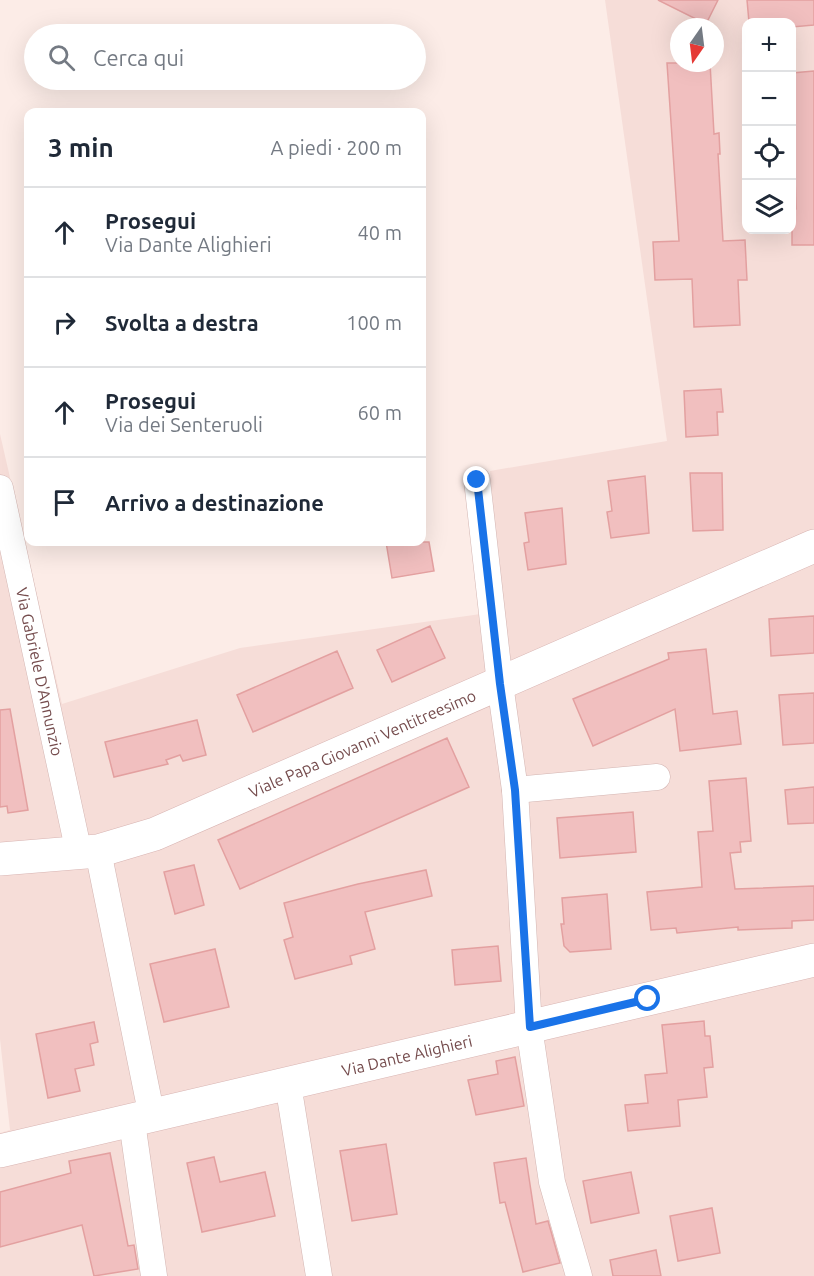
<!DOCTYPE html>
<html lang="it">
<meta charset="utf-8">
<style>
:root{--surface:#fff;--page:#f6f6f7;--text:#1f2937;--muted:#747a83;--line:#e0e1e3}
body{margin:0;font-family:Ubuntu,sans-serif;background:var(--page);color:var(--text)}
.controls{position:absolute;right:18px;top:18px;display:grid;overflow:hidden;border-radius:12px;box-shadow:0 6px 24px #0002}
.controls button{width:54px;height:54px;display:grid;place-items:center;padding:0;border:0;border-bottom:2px solid var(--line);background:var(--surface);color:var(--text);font:30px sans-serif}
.compass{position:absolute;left:670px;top:18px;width:54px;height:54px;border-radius:50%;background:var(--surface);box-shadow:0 6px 24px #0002;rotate:194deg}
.stop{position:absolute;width:18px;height:18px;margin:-14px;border:4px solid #1a73e8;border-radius:50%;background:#fff}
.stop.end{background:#1a73e8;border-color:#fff;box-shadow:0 2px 6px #0008}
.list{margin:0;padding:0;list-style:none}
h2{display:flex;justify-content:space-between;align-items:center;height:78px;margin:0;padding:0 24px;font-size:26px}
h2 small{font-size:20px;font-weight:400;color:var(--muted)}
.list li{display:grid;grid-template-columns:39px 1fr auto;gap:18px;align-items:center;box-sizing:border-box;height:90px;padding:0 24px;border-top:2px solid var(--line)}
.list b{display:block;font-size:22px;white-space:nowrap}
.list p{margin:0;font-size:20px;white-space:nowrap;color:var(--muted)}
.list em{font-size:20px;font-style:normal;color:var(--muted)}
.icon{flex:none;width:33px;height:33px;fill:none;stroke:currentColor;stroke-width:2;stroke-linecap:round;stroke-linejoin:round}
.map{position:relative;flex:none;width:814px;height:1276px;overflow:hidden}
.search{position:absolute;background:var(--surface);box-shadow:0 6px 24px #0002;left:24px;top:24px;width:402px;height:66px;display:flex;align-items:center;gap:15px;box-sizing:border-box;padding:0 21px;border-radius:33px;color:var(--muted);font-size:22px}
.panel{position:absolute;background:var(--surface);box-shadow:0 6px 24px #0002;left:24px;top:108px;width:402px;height:438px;border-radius:12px}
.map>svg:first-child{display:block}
.residential{fill:#f6ddd8;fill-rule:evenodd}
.building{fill:#f1bfbf;stroke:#e3a0a0;stroke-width:1.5}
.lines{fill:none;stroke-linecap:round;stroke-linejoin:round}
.street-casing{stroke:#d3b5b2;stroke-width:27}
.secondary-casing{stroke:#d8b4b2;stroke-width:34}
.street{stroke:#fff;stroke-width:26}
.secondary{stroke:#fff;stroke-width:33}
.route{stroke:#1a73e8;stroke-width:8}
.labels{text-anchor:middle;stroke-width:4.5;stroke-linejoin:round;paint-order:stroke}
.street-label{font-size:16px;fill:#754c4d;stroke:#fff1ed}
</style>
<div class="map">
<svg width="814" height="1276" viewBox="0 0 814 1276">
<rect width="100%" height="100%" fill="#fcece7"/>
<!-- residential -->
<path class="residential" d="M605,0h209v1276h-814v-143l10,-3 -10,-91v-605l62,270 178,-56 262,-37 -12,-140 177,-30zM746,22h46v208h-46zM679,27h36v36h-36z"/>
<!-- building -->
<path class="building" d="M658,0h60l-12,24z
M747,0h67v25l-22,2v-5h-43z
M667,63h43l4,71 5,-1 1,21h-2l5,87 22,-1 2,40h-9l2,45 -46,2 -2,-48 -37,1 -2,-38 26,-1z
M814,71v174h-22v-36h4l-4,-136z
M721,389l2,23h-6l1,23 -32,2 -2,-46z
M690,473h32l1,57 -30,1z
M645,476l4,57 -38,5 -4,-26 5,-1 -4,-30z
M562,508l4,56 -38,6 -4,-27 5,-1 -4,-29z
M386,542h43l5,29 -42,7z
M814,616v37l-43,3 -2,-37z
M430,626l15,32 -53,24 -15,-32z
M706,649l7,65 24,-3 4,33 -61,7 -5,-42 -82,37 -20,-47 96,-40 -1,-6z
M337,651l16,37 -100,44 -16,-37z
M814,693v50l-31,2 -4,-50z
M10,709l18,101 -20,3 -1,-7 -7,1v-97z
M197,720l9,35 -23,6 -3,-6 -14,5 2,4 -54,13 -9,-35z
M447,738l22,49 -229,102 -22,-49z
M746,778l5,63 -11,1 1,10 -11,1 5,36 79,-3v34l-22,1v7l-54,2v-3l-61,6 -1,-5 -25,2 -4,-38 55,-5 -4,-55 15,-1 -4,-50z
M814,787v36l-26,1 -3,-34z
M633,812l3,40 -76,6 -3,-40z
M194,865l10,40 -29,9 -11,-42z
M426,870l6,26 -67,16 10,37 -25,7 2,8 -57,15 -11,-39 9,-3 -9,-34 74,-19z
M607,894l4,55 -41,3 -6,-6 -3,-22h3l-2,-26z
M498,946l3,35 -46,4 -3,-35z
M215,949l14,58 -65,15 -14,-58z
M704,1021l1,15h5l3,31 -9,1 3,29 -29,3 2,26 -52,5 -3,-26 23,-2 -3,-28 22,-2 -5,-48z
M94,1022l4,20 -8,2 4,21 -19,4 5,22 -32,7 -12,-64z
M515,1057l9,49 -48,9 -8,-35 30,-6 -2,-13z
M386,1144l11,70 -45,7 -12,-70z
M110,1153l18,93 6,-1 4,24 -44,7 -12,-51 -82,22v-55l71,-19 -2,-12z
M214,1157l6,25 45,-10 10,44 -73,16 -15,-69z
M526,1158l10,66 12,-3 12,42 -37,9 -18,-70 -5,1 -6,-40z
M631,1172l8,41 -48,10 -8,-42z
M712,1208l8,45 -42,8 -8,-45z
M656,1250l5,26h-48l-3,-16z"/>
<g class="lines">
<defs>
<g id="street">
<path d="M477,480l23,204 15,106 14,237 23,155 27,94"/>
<path id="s1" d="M0,488l79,365"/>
<path d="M515,790l142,-13"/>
<path d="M98,851l54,266"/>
<path d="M288,1084l31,192"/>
<path d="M132,1122l22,154"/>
</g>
<g id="secondary">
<path id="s2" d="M0,859l98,-8 57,-17 659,-288"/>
<path id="s3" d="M0,1151l814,-191"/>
</g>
</defs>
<!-- street casing -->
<use href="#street" class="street-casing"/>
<!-- secondary casing -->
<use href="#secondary" class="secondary-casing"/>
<!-- street -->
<use href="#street" class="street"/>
<!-- secondary -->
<use href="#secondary" class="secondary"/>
</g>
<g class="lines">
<!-- route -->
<path class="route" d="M477,480l23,204 15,106 15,237 118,-28"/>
</g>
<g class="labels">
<!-- street labels -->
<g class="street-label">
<text dy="6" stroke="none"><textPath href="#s1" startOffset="188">Via Gabriele D'Annunzio</textPath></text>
<text dy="6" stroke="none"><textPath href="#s2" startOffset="384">Viale Papa Giovanni Ventitreesimo</textPath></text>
<text dy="6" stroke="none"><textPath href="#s3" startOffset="418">Via Dante Alighieri</textPath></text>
</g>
</g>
</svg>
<div class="controls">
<button>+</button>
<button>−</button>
<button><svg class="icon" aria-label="locate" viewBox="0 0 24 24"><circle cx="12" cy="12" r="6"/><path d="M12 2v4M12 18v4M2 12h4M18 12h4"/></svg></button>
<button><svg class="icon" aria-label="layers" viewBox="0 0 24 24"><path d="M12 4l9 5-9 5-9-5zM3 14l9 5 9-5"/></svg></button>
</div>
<svg class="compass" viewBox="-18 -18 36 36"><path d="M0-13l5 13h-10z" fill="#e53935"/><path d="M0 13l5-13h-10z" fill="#747a83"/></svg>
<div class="stop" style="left:648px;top:999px"></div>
<div class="stop end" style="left:477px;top:480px"></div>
<div class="search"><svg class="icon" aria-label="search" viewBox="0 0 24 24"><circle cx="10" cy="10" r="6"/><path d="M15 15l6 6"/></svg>Cerca qui</div>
<section class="panel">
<h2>3 min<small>A piedi · 200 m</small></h2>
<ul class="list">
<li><svg class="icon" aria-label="ahead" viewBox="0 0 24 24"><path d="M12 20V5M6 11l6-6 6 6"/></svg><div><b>Prosegui</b><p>Via Dante Alighieri</p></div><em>40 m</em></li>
<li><svg class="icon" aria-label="right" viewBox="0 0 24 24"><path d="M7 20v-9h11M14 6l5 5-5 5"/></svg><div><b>Svolta a destra</b></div><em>100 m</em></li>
<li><svg class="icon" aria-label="ahead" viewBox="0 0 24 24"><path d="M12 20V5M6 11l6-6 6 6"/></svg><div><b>Prosegui</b><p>Via dei Senteruoli</p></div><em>60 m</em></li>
<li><svg class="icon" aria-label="arrive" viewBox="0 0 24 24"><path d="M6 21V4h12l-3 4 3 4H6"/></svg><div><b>Arrivo a destinazione</b></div></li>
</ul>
</section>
</div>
